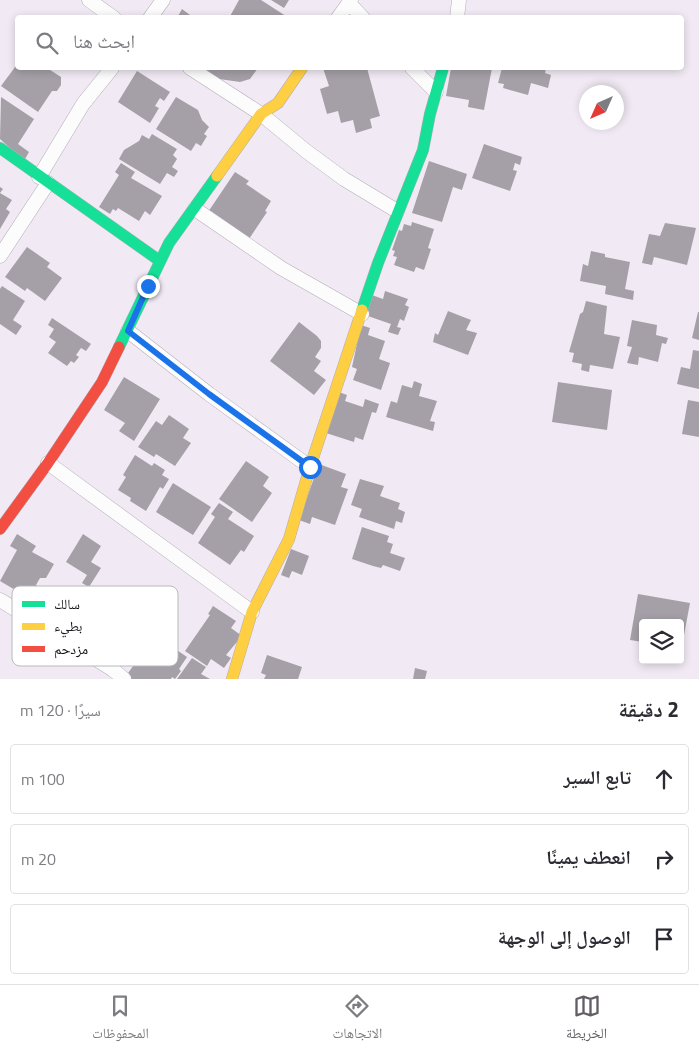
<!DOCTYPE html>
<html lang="ar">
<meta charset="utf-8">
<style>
:root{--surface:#fff;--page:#f7f7f7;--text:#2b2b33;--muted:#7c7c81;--line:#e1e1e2;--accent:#635e65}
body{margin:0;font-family:"Titillium Web","Noto Naskh Arabic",sans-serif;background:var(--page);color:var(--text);direction:rtl}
.controls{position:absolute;right:15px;bottom:15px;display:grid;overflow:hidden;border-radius:5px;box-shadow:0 2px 8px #0003}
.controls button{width:45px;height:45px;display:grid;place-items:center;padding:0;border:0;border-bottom:1px solid var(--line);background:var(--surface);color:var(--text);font:25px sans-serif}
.compass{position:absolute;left:579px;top:85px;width:45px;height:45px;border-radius:50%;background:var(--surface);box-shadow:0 2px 8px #0003;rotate:225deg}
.stop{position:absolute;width:15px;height:15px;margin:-11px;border:4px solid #1a73e8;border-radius:50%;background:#fff}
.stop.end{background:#1a73e8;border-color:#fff;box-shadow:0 1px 5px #0008}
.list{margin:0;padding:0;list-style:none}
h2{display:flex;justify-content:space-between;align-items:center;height:65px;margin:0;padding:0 20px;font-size:21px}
h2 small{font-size:16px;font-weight:400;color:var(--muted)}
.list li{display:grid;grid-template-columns:32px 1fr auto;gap:15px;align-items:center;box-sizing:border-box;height:70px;margin:0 10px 10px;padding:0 10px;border:1px solid var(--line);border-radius:5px}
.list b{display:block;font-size:19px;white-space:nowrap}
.list em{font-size:16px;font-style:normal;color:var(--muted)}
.icon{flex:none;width:28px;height:28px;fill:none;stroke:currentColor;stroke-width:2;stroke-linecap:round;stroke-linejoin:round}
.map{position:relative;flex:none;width:699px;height:679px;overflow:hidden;direction:ltr}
.search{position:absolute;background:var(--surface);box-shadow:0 2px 8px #0003;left:15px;right:15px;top:15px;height:55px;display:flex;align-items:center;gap:12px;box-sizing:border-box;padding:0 18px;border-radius:5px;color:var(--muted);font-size:19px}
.sheet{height:305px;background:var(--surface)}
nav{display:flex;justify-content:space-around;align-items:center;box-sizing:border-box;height:70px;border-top:1px solid var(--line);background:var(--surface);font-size:14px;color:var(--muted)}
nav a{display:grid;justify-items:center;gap:2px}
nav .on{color:var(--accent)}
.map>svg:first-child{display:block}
.building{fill:#a5a0a7}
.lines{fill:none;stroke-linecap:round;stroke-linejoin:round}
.street-casing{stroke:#b3aeb6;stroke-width:15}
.fast-casing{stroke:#b3aeb6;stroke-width:12}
.slow-casing{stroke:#b3aeb6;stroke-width:12}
.jam-casing{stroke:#b3aeb6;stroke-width:12}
.street{stroke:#fdfcfd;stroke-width:14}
.fast{stroke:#16e098;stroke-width:11}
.slow{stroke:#ffcf43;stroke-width:11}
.jam{stroke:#f24e42;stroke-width:11}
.route{stroke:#1a73e8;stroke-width:6}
.key{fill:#fff;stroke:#b9b8ba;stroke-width:1}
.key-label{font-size:14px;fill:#161218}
</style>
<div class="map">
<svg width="699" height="679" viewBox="0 0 699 679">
<rect width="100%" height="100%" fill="#f1eaf4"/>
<!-- building -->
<path class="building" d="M239,0h22l28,18h-60z
M271,0h18l-5,8z
M182,9l12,9h-17z
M18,63v5h29l14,9v8l-4,6h-5l-14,21 -37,-26z
M202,68h56l-8,11 -10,3 -21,-3z
M323,68h44l13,48 -10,3 2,9 -16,5 -3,-13 -12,3 -3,-12 -11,3 -7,-25 9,-3z
M451,68h41l-8,42 -16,-3 1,-7 -23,-4z
M502,68h44l-1,5 6,2 -3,13 -17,-5 -3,12 -25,-7 1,-4 -6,-1z
M137,71l33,21 -6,9 -4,-3 -5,8 4,2 -9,15 -32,-21z
M1,97l33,22 -16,25 11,8 -5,9 -24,-22z
M176,97l22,13 4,10 7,7 -5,7 3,2 -6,10 -5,-3 -5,8 -35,-22z
M152,134l25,15 -4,6 4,4 -5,8 6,4 -4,6 -7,-4 -7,11 -41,-25 5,-9 15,-9 3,-6 7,4z
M484,144l38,13 -2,8 -5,-2 -2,7 4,1 -7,20 -38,-13z
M429,161l38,13 -5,16 -9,-3 -11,35 -30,-9z
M121,163l14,9 -4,6 31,18 -12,19 -5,-4 -6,10 -21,-13 -2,3 -3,-2 -3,5 -11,-7 20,-32 -4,-3z
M235,172l14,9 -3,3 25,17 -6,10 2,1 -20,30 -41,-27z
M0,187l3,2 -3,4 12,7 -6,9 4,3 -10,17z
M412,222l22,7 -6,19 3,1 -7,21 -8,-3 -2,5 -20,-7 3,-8 -4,-1 2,-5 -3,-1 7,-20 3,1 2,-7 7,2z
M665,223l31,5 -9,37 -33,-8 -2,8 -10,-2 7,-29 11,2z
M27,247l23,16 -3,4 15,11 -17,23 -18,-13 -2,3 -20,-14z
M591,251l14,3v3l25,5 -5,27 9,2 -1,9 -28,-6 1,-8 -26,-5 3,-17 5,2z
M2,286l23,15 -12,19 9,6 -6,9 -16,-11v-35z
M385,291l23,8 -3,6 4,2 -5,14 -4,-2 -3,8 4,1 -3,7 -10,-3 3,-8 -29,-10 7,-20 14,5z
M586,301l21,5 -3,28 16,3 -7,32 -23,-4 -1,7 -8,-2 1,-6 -10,-2 2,-9 -5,-1 11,-38 3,-2z
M448,311l23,9 -5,10 11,3 -9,22 -35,-13 2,-9 3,2z
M698,312h1v28l-7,-2z
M52,318l39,26 -5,7 -5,-3 -5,7 3,2 -5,6 -3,-2 -4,5 -19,-13 8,-11 -7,-5 5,-8 -6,-4z
M632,320l25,5 -1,10 12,3 -2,6 -4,-1 -4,19 -19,-5 -1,8 -11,-2 5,-16 -5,-1z
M299,322l18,14 4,5v7l-6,9 6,4 -7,10 12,9 -12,15 -44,-34z
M361,325l9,3 -2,7 17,6 -6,18 11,4 -9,27 -28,-10 4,-11 -5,-2z
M693,350l6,1v38l-22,-5 4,-17 9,2z
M124,377l36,22 -26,42 -15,-10 6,-8 -21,-13z
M414,381l8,3 -3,12 18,5 -7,20 5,1 -2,9 -47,-14 5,-16 6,2 5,-18 10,3z
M558,382l54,8 -5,40 -55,-8z
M339,392l8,3 -2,6 18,6 2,-8 14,5 -3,9 -4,-1 -9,28 -8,-3 -1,5 -28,-9z
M688,400l11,2v35l-17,-3z
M169,415l20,14 -6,9 8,5 -16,23 -19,-12 -2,3 -16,-10 18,-26 6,4z
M135,455l17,11 2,-3 11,7 -3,5 7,4 -6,10 -3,-2 -14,24 -16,-10 1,-3 -13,-8 8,-13 -3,-2z
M246,461l23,16 -6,9 9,7 -20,29 -33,-23z
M319,464l27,10 -5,13 7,2 -13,36 -23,-8 -2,7 -11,-4z
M360,479l24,7 -4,10 20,7 -2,6 7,3 -3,11 -6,-2 -2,8 -35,-12 3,-8 -11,-4z
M173,483l38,24 -18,28 -37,-23z
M219,503l14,9 -5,7 26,17 -10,16 -3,-2 -11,15 -32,-22 17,-26 -4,-3z
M362,527l27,9 -2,6 6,2 -3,9 15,5 -5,13 -17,-6 -2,3 -8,-2 -21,-7z
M17,534l19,12 -4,6 22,12 -8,14h-6l-4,7 4,3 -8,12 -32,-19 17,-31 -7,-4z
M83,534l18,12 -10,16 10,6 -12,19 -7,-4 5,-8 -21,-13z
M291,549l18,7 -7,19 -10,-4 -3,7 -8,-3z
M638,594l52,9 -9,48 -1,-28h-37v19l-13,-2z
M213,606l23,15 -5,7 11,8 -16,19 5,3 -7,10 -13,-9 -4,7 -22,-15 25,-36 -2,-1z
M155,635l32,22 -8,12 2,2 -6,8 -3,-2 -1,2h-40l-5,-3z
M267,655l35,12 -4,12h-34l2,-4 -5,-2z
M192,658l14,9 -5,7 9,5h-33z
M415,668l12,3 -2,8h-12z"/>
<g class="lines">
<defs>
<path id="street" d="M89,0l25,18
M349,3l14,15
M150,18l13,-18
M338,18l13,-18
M457,18l2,-18
M190,68l71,46 45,37 38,28 53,32
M412,68l24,24
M39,177l44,-73 29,-36
M195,209l86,59 81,46
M0,256l48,-73
M128,331l81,63 101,73
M48,463l204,149
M0,600l112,69 12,10"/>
<path id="fast" d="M0,148l160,113
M362,310l16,-47 45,-113 7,-36 13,-46
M119,347l50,-104 48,-67"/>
<path id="slow" d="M217,176l44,-62 17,-11 24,-35
M232,679l20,-67 37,-73 21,-72 52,-157"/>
<path id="jam" d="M0,529l48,-66 54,-81 17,-35"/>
</defs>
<!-- street casing -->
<use href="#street" class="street-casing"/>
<!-- fast casing -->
<use href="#fast" class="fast-casing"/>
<!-- slow casing -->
<use href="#slow" class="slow-casing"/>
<!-- jam casing -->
<use href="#jam" class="jam-casing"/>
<!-- street -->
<use href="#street" class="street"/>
<!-- fast -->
<use href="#fast" class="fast"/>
<!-- slow -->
<use href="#slow" class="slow"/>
<!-- jam -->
<use href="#jam" class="jam"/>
</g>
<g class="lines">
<!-- route -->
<path class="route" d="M148,286l-20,45 81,63 101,73"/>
</g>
<!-- legend -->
<rect x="12" y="586" width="166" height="80" rx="8" class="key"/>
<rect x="22" y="601" width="23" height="6" fill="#16e098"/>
<rect x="22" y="623" width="23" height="7" fill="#ffcf43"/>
<rect x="22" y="646" width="23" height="6" fill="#f24e42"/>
<g class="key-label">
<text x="54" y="609">سالك</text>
<text x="54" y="631">بطيء</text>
<text x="54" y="654">مزدحم</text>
</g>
</svg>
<div class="controls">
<button><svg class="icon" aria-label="layers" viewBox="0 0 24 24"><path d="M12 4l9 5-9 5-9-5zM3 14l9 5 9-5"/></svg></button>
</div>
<svg class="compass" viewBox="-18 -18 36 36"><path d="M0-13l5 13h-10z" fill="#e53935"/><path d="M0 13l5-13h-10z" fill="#7c7c81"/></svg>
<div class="stop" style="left:310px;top:467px"></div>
<div class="stop end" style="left:148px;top:286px"></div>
<div class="search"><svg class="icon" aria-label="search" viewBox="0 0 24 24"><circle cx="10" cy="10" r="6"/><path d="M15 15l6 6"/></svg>ابحث هنا</div>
</div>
<section class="sheet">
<h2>2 دقيقة<small>سيرًا · 120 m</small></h2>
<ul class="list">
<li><svg class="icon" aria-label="ahead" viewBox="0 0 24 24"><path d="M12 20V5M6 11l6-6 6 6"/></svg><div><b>تابع السير</b></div><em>100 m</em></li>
<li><svg class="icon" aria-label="right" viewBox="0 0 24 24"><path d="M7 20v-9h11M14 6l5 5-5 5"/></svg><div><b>انعطف يمينًا</b></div><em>20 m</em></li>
<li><svg class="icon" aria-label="arrive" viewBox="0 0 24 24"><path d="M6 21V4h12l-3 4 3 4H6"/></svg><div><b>الوصول إلى الوجهة</b></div></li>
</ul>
</section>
<nav>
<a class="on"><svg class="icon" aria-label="map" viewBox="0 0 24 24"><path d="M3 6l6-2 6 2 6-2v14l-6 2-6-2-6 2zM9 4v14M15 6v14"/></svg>الخريطة</a>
<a><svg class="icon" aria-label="directions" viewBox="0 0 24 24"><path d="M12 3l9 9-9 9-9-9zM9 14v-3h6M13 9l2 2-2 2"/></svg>الاتجاهات</a>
<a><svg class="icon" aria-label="saved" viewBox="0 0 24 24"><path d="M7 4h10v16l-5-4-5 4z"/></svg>المحفوظات</a>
</nav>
